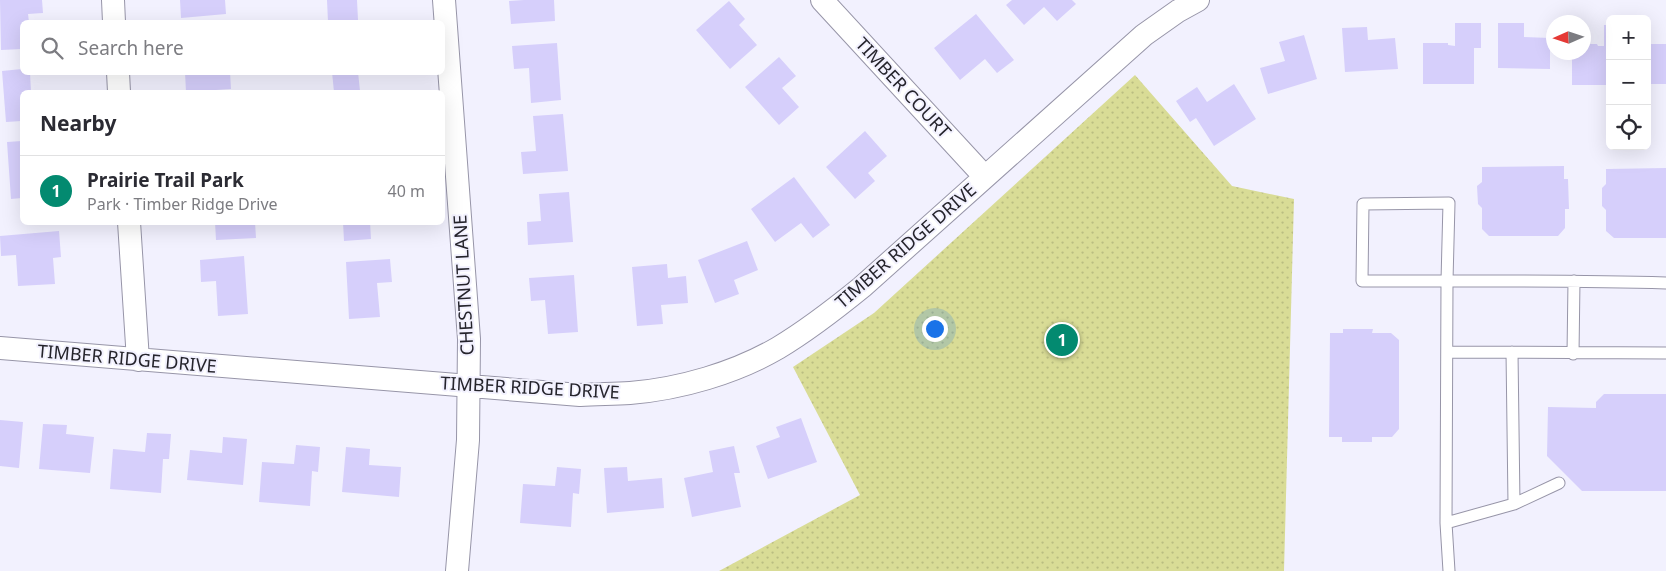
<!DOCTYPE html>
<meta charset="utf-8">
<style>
:root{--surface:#fff;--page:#f7f7f7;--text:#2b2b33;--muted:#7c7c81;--line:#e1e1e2;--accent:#038a70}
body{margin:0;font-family:"Noto Sans",sans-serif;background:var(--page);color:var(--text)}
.controls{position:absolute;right:15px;top:15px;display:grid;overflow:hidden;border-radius:8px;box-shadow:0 5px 20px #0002}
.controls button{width:45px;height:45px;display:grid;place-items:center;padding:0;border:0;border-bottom:1px solid var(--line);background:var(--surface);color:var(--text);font:25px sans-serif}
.compass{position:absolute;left:1546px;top:15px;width:45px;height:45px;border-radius:50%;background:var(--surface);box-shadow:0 5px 20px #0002;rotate:267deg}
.you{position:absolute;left:934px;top:328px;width:18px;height:18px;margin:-12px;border:4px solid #fff;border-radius:50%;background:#1a73e8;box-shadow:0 0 0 8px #1a73e833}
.badge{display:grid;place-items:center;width:32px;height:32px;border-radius:50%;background:var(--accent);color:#fff;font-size:16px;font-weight:700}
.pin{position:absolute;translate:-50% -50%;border:2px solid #fff;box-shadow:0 1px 5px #0006}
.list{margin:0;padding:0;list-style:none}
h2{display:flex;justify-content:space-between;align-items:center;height:65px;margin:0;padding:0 20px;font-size:21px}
h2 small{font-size:16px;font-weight:400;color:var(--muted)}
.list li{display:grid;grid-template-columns:32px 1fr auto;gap:15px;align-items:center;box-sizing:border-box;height:70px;padding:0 20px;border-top:1px solid var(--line)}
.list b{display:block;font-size:19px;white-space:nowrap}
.list p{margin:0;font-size:16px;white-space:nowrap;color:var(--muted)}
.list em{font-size:16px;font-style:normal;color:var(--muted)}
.icon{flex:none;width:28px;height:28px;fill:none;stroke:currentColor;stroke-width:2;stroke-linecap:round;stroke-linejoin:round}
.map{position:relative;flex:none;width:1666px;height:571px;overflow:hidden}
.search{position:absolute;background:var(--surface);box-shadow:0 5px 20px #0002;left:20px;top:20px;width:425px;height:55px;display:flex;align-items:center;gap:12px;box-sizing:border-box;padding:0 18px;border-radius:8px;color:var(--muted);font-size:19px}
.panel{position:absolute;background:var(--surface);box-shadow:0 5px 20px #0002;left:20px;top:90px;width:425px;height:135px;border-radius:8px}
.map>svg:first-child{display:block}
.park{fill:url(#park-dots)}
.building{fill:#d6cffb}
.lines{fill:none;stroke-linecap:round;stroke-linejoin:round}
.lane-casing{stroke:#9795a8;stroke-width:13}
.street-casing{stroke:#9795a8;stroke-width:24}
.lane{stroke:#fff;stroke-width:11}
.street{stroke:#fff;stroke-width:22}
.labels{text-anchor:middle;stroke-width:4;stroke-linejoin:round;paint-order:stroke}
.street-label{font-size:18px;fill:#25242c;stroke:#f2f1fe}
</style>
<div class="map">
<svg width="1666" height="571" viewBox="0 0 1666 571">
<defs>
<pattern id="park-dots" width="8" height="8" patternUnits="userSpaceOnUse" patternTransform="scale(1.25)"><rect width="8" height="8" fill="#d9dc96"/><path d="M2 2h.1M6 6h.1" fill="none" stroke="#babd81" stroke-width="1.8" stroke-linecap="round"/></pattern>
</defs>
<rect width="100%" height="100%" fill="#f2f1fe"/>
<!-- park -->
<path class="park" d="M1135,75l97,111 62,13 -10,372h-565l141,-76 -67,-128 81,-54z"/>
<!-- building -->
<path class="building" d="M0,0h42l1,13 -15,1 1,8h-7v27l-21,1z
M180,0h45l1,14 -45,4z
M327,0h30l1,20 -30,2z
M524,0h30l1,21 -44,3 -2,-23z
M1012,0h60l4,4 -19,17 -13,-14 -20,18 -18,-20z
M729,1l16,18 -6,6 18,20 -27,24 -34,-39z
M976,14l38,46 -17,13 -12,-14 -25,21 -26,-32z
M1455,23h26v25h-7v36h-51v-41h25v2l7,1z
M1498,23h26v14l26,1v31l-52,-1z
M1604,25h6v60h-38v-33h12v-8h13l1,2h6z
M1367,27l1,13 27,-2 3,31 -53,3 -3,-44z
M1304,35l13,44 -49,15 -8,-26 25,-7 -6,-19z
M557,43l4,57 -30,3 -2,-35 -15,1 -2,-23z
M1649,44h17v40h-17z
M779,57l17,19 -14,12 17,19 -20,18 -34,-38z
M22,69v3h8l1,20h-9v29l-16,1 -4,-51z
M185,72h45l1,17 -45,3z
M332,72h26l2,19 -26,1z
M1234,84l22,35 -42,27 -18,-28 -6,4 -14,-21 21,-14 10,15z
M563,114l5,57 -45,3 -2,-22 15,-1 -3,-35z
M865,131l22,25 -19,17 7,8 -20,18 -29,-32z
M22,141v57l-11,1 -4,-57z
M1564,166v13h4l1,30h-4v19l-7,8h-69l-7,-7v-21l-4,-4 -1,-18 5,-4v-15z
M1666,168v70h-52l-8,-7v-21l-4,-4v-18l4,-4v-15z
M794,177l36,48 -17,13 -12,-15 -26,19 -24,-33z
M569,192l4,50 -45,3 -1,-23 14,-1 -2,-27z
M215,222h40l1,16 -40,2z
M343,222h27l1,17 -27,2z
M59,231l2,26 -8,1 2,26 -37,2 -2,-31 -15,1 -1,-20z
M747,241l11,29 -24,10 5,14 -24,9 -17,-43z
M244,256l4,58 -30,2 -2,-35 -15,1 -1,-22z
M390,259l2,23 -15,1 3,34 -31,2 -3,-57z
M667,264l1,14 18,-2 2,27 -27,2 2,19 -26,2 -5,-59z
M574,275l4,57 -30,2 -3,-34 -14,1 -2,-23z
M1343,329h30l-1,4h19l8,7v89l-7,8h-20v5h-30v-5h-13l1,-104h13z
M1604,394h62v97h-84l-35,-35 1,-49 48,1v-6z
M801,418l16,44 -49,17 -12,-33 24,-9 -4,-10z
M0,420l23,2 -4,46 -19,-2z
M43,424l24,1 -1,9 28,3 -4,36 -51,-4z
M147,433l24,1 -2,25h-6l-2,34 -51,-4 3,-40 32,3z
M223,437l24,2 -4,46 -56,-5 3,-30 32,3z
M296,445l24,2 -2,25 -6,-1 -2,35 -51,-4 3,-40 32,2z
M734,446l6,27h-6l7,34 -49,10 -8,-39 29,-6 -4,-21z
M346,447l24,2 -1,16 32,2 -2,30 -57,-5z
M557,467l24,2 -2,25 -6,-1 -2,34 -51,-4 3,-39 32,2z
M627,467l1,14 34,-3 2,30 -57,5 -3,-45z"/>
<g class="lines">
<defs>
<path id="lane" d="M1448,352l218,1
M1512,352l2,152
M1573,354l1,-73
M1446,523l68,-19 45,-21
M1449,571l-3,-48 1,-242 2,-78 -86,1 -1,77c101,0 203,-1 304,2"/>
<path id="street" d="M113,0l1,22
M444,0l25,339 -1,101 -11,131
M822,0l163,177
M118,72l1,20
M129,222l9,138
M0,348l580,47c17,-1 33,-1 50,-2 50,-4 105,-20 148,-45 30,-18 57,-39 84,-61l282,-252 34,-24 20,-11"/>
</defs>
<!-- lane casing -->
<use href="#lane" class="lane-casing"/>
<!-- street casing -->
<use href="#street" class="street-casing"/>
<!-- lane -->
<use href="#lane" class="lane"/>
<!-- street -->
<use href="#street" class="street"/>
</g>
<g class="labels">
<!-- street labels -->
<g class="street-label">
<text transform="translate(903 88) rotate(47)" y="6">TIMBER COURT</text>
<text transform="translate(906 246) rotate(-41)" y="6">TIMBER RIDGE DRIVE</text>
<text transform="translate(464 285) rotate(-93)" y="6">CHESTNUT LANE</text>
<text transform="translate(127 359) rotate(5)" y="6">TIMBER RIDGE DRIVE</text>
<text transform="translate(530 388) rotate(3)" y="6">TIMBER RIDGE DRIVE</text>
</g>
</g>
</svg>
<div class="controls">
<button>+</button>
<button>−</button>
<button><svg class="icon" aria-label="locate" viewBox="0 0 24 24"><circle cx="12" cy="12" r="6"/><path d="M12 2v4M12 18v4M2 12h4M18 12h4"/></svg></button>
</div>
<svg class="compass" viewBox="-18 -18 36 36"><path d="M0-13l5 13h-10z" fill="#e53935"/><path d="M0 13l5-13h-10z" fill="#7c7c81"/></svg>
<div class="you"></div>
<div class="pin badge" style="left:1062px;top:340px">1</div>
<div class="search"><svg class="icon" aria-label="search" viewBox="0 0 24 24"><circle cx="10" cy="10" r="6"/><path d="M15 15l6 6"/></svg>Search here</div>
<section class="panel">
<h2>Nearby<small></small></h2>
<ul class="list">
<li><span class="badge">1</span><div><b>Prairie Trail Park</b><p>Park · Timber Ridge Drive</p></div><em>40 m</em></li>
</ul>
</section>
</div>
